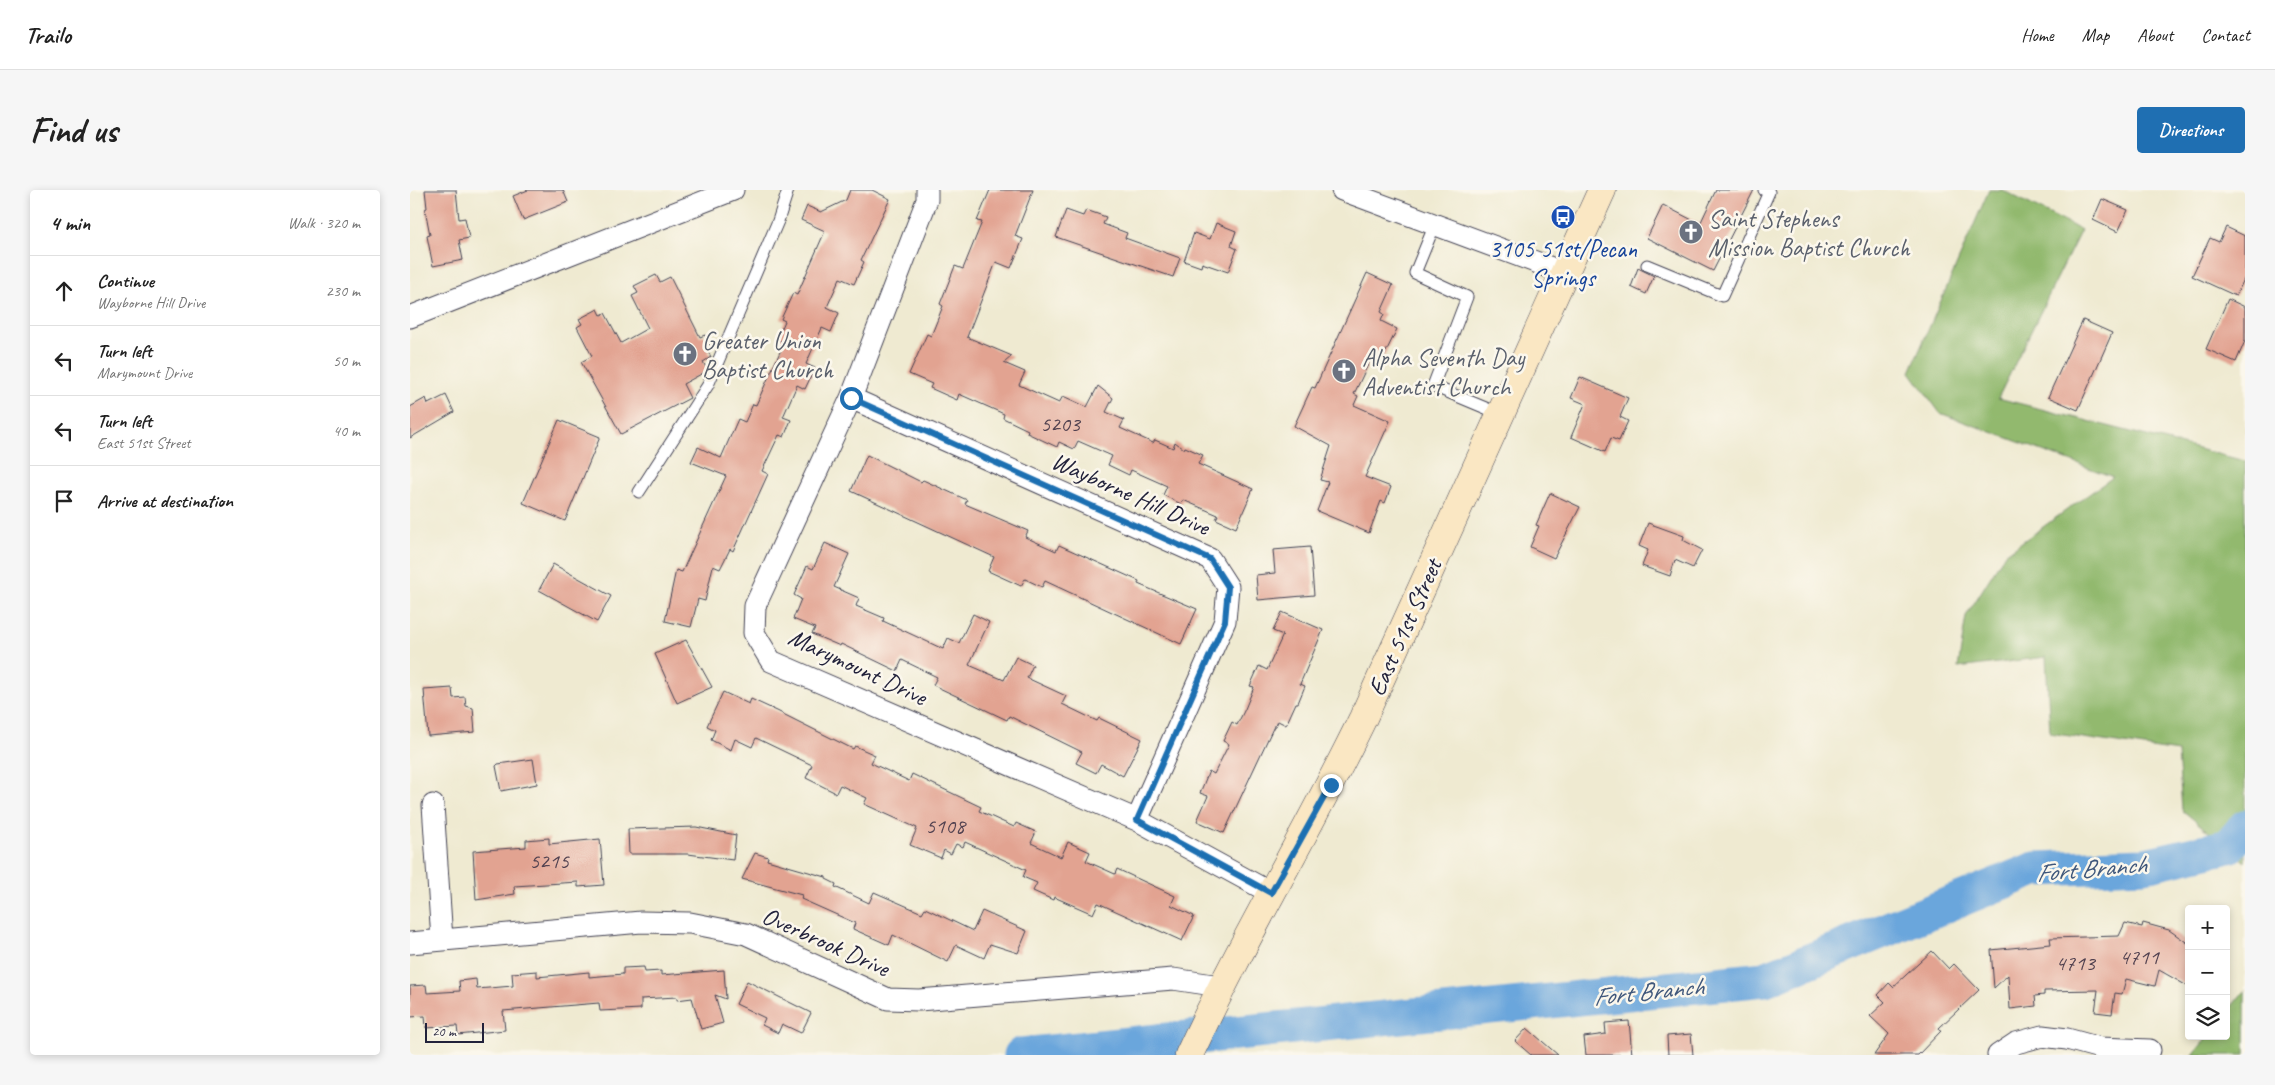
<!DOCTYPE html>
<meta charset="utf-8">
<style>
:root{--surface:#fff;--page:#f6f6f6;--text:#222;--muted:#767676;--line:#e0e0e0;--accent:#1f6fb2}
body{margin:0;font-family:Caveat,sans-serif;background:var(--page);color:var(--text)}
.controls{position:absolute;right:15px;bottom:15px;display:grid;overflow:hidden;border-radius:5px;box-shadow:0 2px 8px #0003}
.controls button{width:45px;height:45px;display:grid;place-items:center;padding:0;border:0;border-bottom:1px solid var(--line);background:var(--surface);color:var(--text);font:25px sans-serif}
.scale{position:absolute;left:15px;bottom:12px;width:59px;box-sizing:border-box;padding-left:5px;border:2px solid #22223b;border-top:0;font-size:14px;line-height:18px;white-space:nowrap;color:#22223b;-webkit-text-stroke:4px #fbf7ec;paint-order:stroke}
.stop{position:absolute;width:15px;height:15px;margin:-11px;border:4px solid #1f6fb2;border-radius:50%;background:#fff}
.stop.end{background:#1f6fb2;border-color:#fff;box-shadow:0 1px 5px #0008}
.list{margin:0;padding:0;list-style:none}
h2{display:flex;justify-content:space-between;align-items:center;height:65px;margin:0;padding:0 20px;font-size:21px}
h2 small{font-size:16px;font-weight:400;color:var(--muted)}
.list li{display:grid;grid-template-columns:32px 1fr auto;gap:15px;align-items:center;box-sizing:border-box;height:70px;padding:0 20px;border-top:1px solid var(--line)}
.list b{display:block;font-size:19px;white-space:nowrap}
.list p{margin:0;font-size:16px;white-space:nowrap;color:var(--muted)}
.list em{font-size:16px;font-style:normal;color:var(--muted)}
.icon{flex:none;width:28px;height:28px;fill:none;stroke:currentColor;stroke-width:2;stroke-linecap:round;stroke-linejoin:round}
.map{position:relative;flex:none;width:1835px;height:865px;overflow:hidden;border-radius:5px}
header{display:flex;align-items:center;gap:30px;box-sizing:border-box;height:70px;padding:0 25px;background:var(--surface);border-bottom:1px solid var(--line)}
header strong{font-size:24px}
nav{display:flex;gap:28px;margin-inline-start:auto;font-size:18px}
.intro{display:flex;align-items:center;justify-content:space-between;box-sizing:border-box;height:120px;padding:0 30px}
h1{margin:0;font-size:35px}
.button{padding:12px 22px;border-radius:5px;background:var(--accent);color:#fff;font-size:18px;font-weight:700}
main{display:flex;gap:30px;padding:0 30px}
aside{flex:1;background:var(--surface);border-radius:5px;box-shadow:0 2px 8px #0003}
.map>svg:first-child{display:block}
.forest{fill:#92b96e;stroke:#5a6e54}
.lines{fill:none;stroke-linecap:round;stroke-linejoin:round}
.river{stroke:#6ba6dc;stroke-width:35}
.building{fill:#e2a391}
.lane-casing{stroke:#414052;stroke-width:13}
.street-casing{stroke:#414052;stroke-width:23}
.secondary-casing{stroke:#414052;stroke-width:29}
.lane{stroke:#fff;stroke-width:11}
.street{stroke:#fff;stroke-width:21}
.secondary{stroke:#fae7c3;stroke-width:28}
.route{stroke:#1f6fb2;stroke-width:6}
.labels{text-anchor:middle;stroke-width:5;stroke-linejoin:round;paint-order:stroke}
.number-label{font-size:22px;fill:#524250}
.worship-label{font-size:25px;fill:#5b616d;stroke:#fbf7ec;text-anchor:start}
.transit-label{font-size:25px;fill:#164399;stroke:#fbf7ec}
.street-label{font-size:25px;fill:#22223b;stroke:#fbf7ec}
.water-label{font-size:26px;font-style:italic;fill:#3f577b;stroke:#fbf7ec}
</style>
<header>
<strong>Trailo</strong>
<nav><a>Home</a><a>Map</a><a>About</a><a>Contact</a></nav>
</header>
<div class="intro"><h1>Find us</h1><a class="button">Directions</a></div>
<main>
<aside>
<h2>4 min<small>Walk · 320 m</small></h2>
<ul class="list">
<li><svg class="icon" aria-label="ahead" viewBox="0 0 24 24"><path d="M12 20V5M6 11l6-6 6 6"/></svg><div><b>Continue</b><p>Wayborne Hill Drive</p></div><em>230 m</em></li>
<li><svg class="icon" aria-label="left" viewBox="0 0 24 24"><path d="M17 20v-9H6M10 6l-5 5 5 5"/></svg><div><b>Turn left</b><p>Marymount Drive</p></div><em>50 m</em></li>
<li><svg class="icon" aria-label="left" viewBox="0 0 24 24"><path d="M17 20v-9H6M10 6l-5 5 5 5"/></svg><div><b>Turn left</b><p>East 51st Street</p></div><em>40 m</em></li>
<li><svg class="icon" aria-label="arrive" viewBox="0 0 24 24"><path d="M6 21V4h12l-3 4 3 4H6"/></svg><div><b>Arrive at destination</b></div></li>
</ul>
</aside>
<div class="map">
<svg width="1835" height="865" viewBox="0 0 1835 865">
<rect width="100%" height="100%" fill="#fbf7ec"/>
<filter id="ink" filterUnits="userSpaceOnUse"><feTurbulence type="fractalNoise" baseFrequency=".02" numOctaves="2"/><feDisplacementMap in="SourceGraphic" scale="10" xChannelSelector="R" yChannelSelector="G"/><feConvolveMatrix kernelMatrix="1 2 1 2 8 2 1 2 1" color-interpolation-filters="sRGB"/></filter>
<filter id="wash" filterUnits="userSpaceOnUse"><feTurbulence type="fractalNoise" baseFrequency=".0096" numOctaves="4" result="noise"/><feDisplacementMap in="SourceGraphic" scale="20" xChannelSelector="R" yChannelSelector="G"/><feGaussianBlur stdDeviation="1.12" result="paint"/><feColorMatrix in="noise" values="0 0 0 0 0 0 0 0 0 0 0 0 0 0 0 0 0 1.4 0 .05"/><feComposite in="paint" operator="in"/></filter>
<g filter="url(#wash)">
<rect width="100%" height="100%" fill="#efead1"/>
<!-- forest -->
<path class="forest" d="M1579,0h13l79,40 -83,168 247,63v401l-63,-52 -4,-58 -128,-19 -4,-76 -88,11 8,-52 39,-62 108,-77 -173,-64 -30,-41z
M1835,800v65h-52l15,-19h18v-23z"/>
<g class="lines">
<!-- river -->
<path class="river" d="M611,865l744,-76 270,-110 110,-4 84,-19 16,-19"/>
</g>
<g id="blocks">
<!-- building -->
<path class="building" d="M15,0h31l3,29 6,-1 4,20 -10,2 4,20 -30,6 -6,-30 3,-1 -5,-26 2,-1z
M118,0h35l5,12 -45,18 -10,-24z
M440,0h22l18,9 -29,61 3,2 -10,22 -14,-6 -13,29 12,6 -8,19 -9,-4 -16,36 9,4 -10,21 -8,-4 -14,32 8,3 -7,17 -5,-2 -17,36 6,3 -35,77 -3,-2 -10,20 -7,-3 -8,35 -7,-2 -7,28 -26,-6 11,-51 6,2 44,-96 -35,-14 7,-15 23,11 17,-39 7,3 8,-18 3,1 28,-62 -7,-4 8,-18 -4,-2 12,-26 4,2 28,-64 -24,-11 6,-14 14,6 25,-12z
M580,0h43l-18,46 8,3 -12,29 -15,-6 -29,75 45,19 -8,7 21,9 -6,13 40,18 4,-7 24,11 11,-21 15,12 -7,14 18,8 -4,8 33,15 2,-3 18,8 2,-6 9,7 1,-2 18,8 -5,9 55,25 -17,39 -20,-9 2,-4 -35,-15 -2,4 -18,-9 4,-9 -36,-16 -2,5 -21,-10 4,-9 -34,-15 -4,8 -15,-7 -2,5 -30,-14 1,-3 -25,-12 1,-4 -45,-20 -2,6 -27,-12 2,-4 -23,-10 18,-40 4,2 12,-30 -3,-2 15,-38 8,3 19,-47 -5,-1z
M1306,0h38l-41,81 -66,-33 16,-33 37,19z
M1692,9l26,11 -10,22 -25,-12z
M656,20l17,6 3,-6 20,7 -3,7 24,9 -2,5 55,20 -7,19 -117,-40z
M806,33l20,8 -5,15 6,3 -9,23 -26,-9 -1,4 -17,-6 10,-28 16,6z
M1816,37l19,9v41l-9,19 -44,-20 18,-38 9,4z
M1228,78l16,8 -8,18 -15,-7z
M957,83l26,12 -12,27 3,2 -3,7 16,8 -14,29 -10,-4 -19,40 4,2 -4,9 36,16 -25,56 26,10 -6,16 -4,-2 -12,32 -52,-22 11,-29 -8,-2 11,-34 -37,-20 18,-39 3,1z
M246,85l4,7 10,-5 30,60 5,-2 6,13 -3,3 3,6 -8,5 4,7 -2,3 -22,12 7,14 -69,36 -40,-72 11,-6 -15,-29 5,-3 -3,-5 19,-10 3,6 4,-2 16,30 27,-15 -16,-32 6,-3 -4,-7z
M1818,109l17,8v34l-9,21 -30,-13z
M1673,130l29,13 -34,77 -30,-13z
M1170,187l48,21 -8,19 8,4 -9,20 -8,-3 -6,14 -34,-15 14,-33 -14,-6z
M36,205l8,17 -44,26v-31l16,-9 2,6z
M149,230l41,17 -35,84 -42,-18z
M457,265l54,27 2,-2 44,20 -2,4 63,27 -3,6 31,14 3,-6 80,36 -1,3 59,25 -16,35 -136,-63 -3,6 -17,-8 -4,7 -33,-15 6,-14 -143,-66z
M1140,303l30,14 -26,51 -24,-11 9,-21 -3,-1z
M1238,333l36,13 -1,4 19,10 -9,18 -18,-8 -5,16 -28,-10 6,-16 -9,-4z
M415,353l24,11 -15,33 25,11 -3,8 28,12 -1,3 60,28 5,-11 11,5 14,-29 16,8 -20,43 35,15 12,-23 17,8 -6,13 39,18 -4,8 35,17 2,-3 43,21 -19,37 -22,-12 -5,9 -20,-10 6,-11 -73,-36 -2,4 -74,-35 4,-8 -35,-17 -5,11 -56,-27 -1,2 -28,-12 3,-6 -22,-9 8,-20 -7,-4 13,-29 6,3z
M900,357l4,48 -56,5 -2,-25 19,-2 -2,-23z
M143,374l58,32 -14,26 -58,-32z
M872,422l41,18 -23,54 5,2 -7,17h-2l-10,22 -8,-4 -2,5h-2l-50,107 -27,-12 11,-25 -8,-3 9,-22 5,3 15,-30 -6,-3 9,-19 5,3 8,-16 9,-22 -4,-1 9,-20 8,4 16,-35 -10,-4z
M276,450l26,47 -35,16 -22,-49z
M42,498l1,10 12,-1 1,9 7,2 2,24 -47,4 -4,-46z
M313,502l26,12 2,-5 26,12 76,38 2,-3 20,9 -4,8 38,18 3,-7 69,33 -2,4 35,16 2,-4 20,9 -5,11 30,14 7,-15 22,10 -4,9 29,13 2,-5 58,27 -4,9 23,11 -12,25 -84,-38 -5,11 -39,-17 -1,3 -20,-9 4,-8 -14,-6 3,-7 -61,-28 -2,5 -7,-3 -5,10 -7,-4 -3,8 -31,-13 7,-17 -53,-24 3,-6 -27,-13 -4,8 -30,-15 6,-13 -56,-27 -4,9 -17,-8 -4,11 -20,-10 4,-10 -8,-4z
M123,569l4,25 -36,7 -5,-25 2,-2z
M286,637l40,8 -3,25 -45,-6h-59l-1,-25z
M139,648v6l51,-5 4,46 -26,2v-5l-64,4 1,8 -39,6 -3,-49 53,-4v-7z
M345,663l13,4 -1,3 59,17v2l10,5 -1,3 34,16 5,-11 48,21 3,-5 48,23 9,-20 45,20 -9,22 -28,-9 -6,14 -28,-13 -8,17 -55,-27 -4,10 -36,-16 2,-6 -54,-24 1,-4 -60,-16z
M1715,733l17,4 1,-4 26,7 20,14v43l-30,-17 -4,16 -29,-7 -4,15 -7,-1 -3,21 -17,-2 3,-22 -54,1v4l-9,1 1,10 -26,3 -2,-34 -14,13 -3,-38 60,-6 -1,-6 69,-2z
M1522,761l17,18 5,-5 25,26 -40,38 2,3 -23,24h-44l15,-21 -19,-18 15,-14 -7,-7 11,-12 4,4z
M234,777l1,5 16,-1v4l63,-5 2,29 -11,-4 8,28 -22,6 -9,-31 -15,2v-3l-36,2v10l-41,2 -1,-8 -96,8 2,19 -47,5 -1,-9 -31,2 -1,-12 -15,1v-31l16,-1 1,8 33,-2 -1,-10 17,-2 1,10 36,-3 -1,-13 25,-2v6l52,-5v5l34,-3v-6z
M337,791l64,32 -10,20 -19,-9 -4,9 -16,-8 3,-7 -29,-14z
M1219,831l3,34h-46l-2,-18 22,-3 -1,-11z
M1117,838l31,27h-27l-16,-14z
M1281,844l2,21h-25l-1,-19z"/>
</g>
</g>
<g filter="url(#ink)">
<use href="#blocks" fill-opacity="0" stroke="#414052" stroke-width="1"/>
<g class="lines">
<defs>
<path id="lane" d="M1025,34l-20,49 52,24 -34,89 67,28
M1237,75l75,31 47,-104 -5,-2
M229,302l69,-107 70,-164 10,-31"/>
<path id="street" d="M517,0v10l-76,198 -96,208 -1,27 17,28 366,159 134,73
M932,0l223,83
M0,127l323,-127
M441,208l359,161 18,28 -3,34 -88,199
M23,615l9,135
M0,753l231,-21 49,1 56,11 142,65 31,1 254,-21 47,7
M1588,865l18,-12 26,-7 25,3 33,9 50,2"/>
<path id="secondary" d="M779,865c53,-115 119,-223 174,-337l239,-528"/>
</defs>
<!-- lane casing -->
<use href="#lane" class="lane-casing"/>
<!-- street casing -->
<use href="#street" class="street-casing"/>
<!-- secondary casing -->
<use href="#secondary" class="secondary-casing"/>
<!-- lane -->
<use href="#lane" class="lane"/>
<!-- street -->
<use href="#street" class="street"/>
<!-- secondary -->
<use href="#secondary" class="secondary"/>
</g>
</g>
<g class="lines" filter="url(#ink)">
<!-- route -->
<path class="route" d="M441,208l359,161 18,28 -3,34 -88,199 134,73 60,-108"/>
</g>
<!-- icons -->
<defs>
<symbol id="bus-disc" viewBox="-11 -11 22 22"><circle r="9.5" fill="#1a4fb4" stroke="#fbf7ec"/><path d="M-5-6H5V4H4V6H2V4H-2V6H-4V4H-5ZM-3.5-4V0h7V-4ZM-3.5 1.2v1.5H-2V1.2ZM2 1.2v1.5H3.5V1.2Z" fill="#fff"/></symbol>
<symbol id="church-disc" viewBox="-11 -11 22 22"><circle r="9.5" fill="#6b7280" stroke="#fbf7ec"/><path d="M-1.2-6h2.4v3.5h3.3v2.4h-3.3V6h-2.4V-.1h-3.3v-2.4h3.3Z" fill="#fff"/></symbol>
</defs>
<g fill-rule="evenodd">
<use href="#bus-disc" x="1139" y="13" width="28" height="28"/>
<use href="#church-disc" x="1267" y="28" width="28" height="28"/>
<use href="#church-disc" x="261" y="150" width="28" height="28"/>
<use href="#church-disc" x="920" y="167" width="28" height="28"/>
</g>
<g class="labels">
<!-- number labels -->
<g class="number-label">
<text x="650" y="241">5203</text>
<text x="535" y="643">5108</text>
<text x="139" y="678">5215</text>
<text x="1729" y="774">4711</text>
<text x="1665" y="780">4713</text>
</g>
<!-- worship labels -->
<g class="worship-label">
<text x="1298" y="37">Saint Stephens<tspan x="1298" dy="29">Mission Baptist Church</tspan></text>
<text x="292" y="159">Greater Union<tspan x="292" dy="29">Baptist Church</tspan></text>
<text x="952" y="176">Alpha Seventh Day<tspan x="952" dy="29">Adventist Church</tspan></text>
</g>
<!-- transit labels -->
<g class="transit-label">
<text x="1153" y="67">3105 51st/Pecan<tspan x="1153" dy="29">Springs</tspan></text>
</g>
<!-- street labels -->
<g class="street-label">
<text transform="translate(721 303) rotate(24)" y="9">Wayborne Hill Drive</text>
<text transform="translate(994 437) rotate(-66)" y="9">East 51st Street</text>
<text transform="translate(448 476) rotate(25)" y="9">Marymount Drive</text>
<text transform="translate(416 751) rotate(24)" y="9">Overbrook Drive</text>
</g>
<!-- water labels -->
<g class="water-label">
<text transform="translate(1681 678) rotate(-5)" y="9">Fort Branch</text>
<text transform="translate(1238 801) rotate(-6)" y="9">Fort Branch</text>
</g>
</g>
</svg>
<div class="controls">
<button>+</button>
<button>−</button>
<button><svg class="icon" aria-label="layers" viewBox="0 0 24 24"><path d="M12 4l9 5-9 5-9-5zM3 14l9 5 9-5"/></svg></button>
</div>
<div class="scale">20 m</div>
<div class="stop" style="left:441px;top:208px"></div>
<div class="stop end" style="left:921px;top:595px"></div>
</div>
</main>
